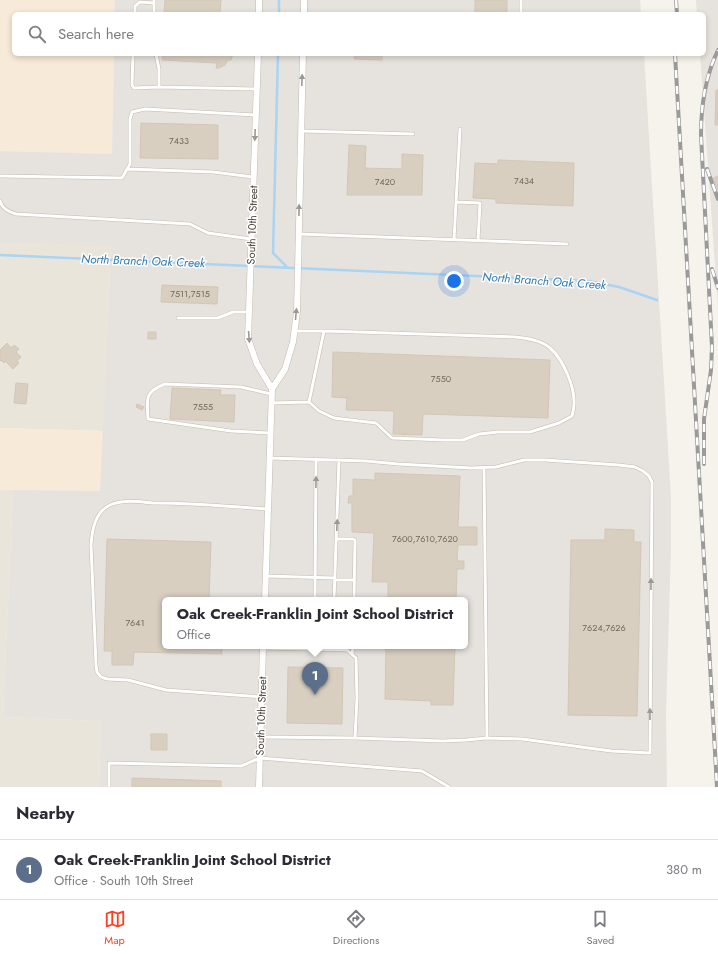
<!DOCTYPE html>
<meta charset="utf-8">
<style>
:root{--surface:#fff;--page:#f2f2f3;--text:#2b2b33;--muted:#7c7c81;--line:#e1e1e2;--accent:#fc3f1d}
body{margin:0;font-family:Jost,sans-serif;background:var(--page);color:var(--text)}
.you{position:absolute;left:454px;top:281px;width:14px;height:14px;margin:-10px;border:3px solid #fff;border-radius:50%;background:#1a73e8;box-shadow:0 0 0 6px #1a73e833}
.badge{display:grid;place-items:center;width:26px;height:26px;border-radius:50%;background:var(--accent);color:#fff;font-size:13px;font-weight:700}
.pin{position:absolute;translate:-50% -33px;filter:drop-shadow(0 1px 2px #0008)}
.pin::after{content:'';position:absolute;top:21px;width:14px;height:12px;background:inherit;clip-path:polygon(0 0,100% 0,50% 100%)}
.popup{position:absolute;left:162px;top:597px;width:306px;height:52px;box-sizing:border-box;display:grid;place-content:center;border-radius:6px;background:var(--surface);filter:drop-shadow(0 1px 3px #0005);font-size:13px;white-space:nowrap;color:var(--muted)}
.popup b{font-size:15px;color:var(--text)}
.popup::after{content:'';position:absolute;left:50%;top:100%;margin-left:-8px;border:8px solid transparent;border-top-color:var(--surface)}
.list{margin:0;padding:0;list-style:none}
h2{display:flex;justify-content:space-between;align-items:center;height:52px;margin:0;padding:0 16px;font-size:17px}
h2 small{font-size:13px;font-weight:400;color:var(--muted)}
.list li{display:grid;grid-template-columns:26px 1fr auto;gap:12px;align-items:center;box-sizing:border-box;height:60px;padding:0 16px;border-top:1px solid var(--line)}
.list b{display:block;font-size:15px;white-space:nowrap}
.list p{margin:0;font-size:13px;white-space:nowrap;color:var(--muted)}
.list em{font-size:13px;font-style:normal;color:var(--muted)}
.icon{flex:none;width:22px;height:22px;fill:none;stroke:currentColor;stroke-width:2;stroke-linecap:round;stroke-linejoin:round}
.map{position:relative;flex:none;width:718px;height:787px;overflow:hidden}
.search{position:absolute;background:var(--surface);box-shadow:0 2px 6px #0003;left:12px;right:12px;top:12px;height:44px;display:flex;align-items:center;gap:10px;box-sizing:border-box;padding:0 14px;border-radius:6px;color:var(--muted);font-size:15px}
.sheet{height:112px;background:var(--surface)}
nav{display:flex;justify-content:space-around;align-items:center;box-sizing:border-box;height:56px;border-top:1px solid var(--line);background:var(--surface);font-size:11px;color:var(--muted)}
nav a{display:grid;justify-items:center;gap:2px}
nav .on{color:var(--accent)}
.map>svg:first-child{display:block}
.residential{fill:#eae5da}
.commercial{fill:#f7ead8}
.industrial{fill:#e6e2dd;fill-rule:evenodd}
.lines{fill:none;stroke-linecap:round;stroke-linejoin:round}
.stream{stroke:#a9d4f2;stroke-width:2.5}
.building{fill:#d8cfc1;stroke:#d3c7b4}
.lane-casing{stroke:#c2bbae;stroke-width:4}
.street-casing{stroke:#c2bbae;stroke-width:7}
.lane{stroke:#fff;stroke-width:3}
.street{stroke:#fff;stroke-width:6}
.rail-casing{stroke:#9a9a9a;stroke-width:4}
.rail{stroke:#fff;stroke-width:2.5;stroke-dasharray:8;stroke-linecap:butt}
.oneway{fill:#9c9892}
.labels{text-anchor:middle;stroke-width:3;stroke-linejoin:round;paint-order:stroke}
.number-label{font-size:9px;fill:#6e675b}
.street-label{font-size:11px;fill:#4b4439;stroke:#fff}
.water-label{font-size:12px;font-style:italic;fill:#2e7ab2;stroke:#fff}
</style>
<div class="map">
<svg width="718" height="787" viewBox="0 0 718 787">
<rect width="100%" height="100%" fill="#f6f3ec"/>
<!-- residential -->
<path class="residential" d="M0,243l111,1 -8,187 -103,-3z
M0,490h13l-10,227 98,4 -2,66h-99z"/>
<!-- commercial -->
<path class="commercial" d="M0,0h115l-1,14h-100v40h100l-2,100 -112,-3z
M0,428l103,3 -3,60 -100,-1z"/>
<!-- industrial -->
<path class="industrial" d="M115,0h525l1,14h-527z
M696,0h22v308l-18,-254h4v-40h-7z
M114,54h530l27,443v52l-5,165 1,73h-568l2,-66 -98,-4 10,-227 87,1 11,-246 -111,-2v-92l112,3zM165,600h300v46h-300z"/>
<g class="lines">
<!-- stream -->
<path class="stream" d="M279,14v-14
M278,54l-5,199 13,13
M0,255l588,26 31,6 38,13"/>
</g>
<!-- building -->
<path class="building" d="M165,0h56l-1,14h-56z
M475,0h32v14h-32z
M163,54h70l-2,6h-3l-3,5 -6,3h-3l1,-5 -55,-3z
M355,54h27v6l-28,-1z
M716,90h2v35h-3z
M141,123l77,2v34l-78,-1z
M349,145l17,1 -1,22 37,1v-15l21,1 -1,40h-75z
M498,160l76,3 -1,43 -77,-3v-4l-23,-1 2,-35 23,1z
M718,176v14l-5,-12z
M162,285l56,2 -1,17 -56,-2z
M148,332h8v7h-8z
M7,343l4,5 3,-3 5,4 -3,3 5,5 -4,4 2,2 -6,6 -8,-8 -1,2 -3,-3 -1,1v-11z
M333,352l217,8 -2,58 -125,-4 -1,21 -29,-1 1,-23 -48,-1 1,-12 -15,-1z
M16,383l12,1 -2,20 -12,-1z
M172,388l49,2 -1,5h15l-1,27 -64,-3z
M137,404l7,3 -2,3 -6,-3z
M375,473l85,3 -2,51h19v18h-19l-1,16h7v8h-7l-1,31h-68v-18h-16l2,-49 -22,-1v-29h-4l1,-7h4v-17l22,1z
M605,529l29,1v12h7l-4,174 -69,-1 3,-175h34z
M107,539l104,3 -2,58h-44v46h57v8l-88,-2 -1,13h-21v-14h-8z
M386,646h69l-2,59h-22v-4l-46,-2z
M288,667l55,1 -1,56 -55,-1z
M151,734h16v16h-16z
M132,778l89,3v6h-89z"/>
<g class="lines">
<defs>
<path id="lane" d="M135,14v-8l5,-4 14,1
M154,14v-14
M521,14v-14
M133,54l-1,31 2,3 25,-1
M156,54l3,15v18l97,2
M301,131l112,3
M127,169l86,3 40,5
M0,176l122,2 8,-14v-45l2,-7 13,-3 110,6
M0,201c2,8 9,11 16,13l174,10 18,9 43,6
M456,202l24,1 -2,38
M299,234l268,10
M454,240l6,-111
M178,318h40l15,-6h16
M309,402l10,9 15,7 42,5 16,15 52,2h19l16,-6 19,-2h32l29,-9 13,-7c1,-4 2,-8 2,-12 1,-17 -11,-45 -24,-56 -9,-8 -23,-10 -35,-11l-191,-6
M271,403l38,-1 15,-71h-30
M270,433l-39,-2 -83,-12c-1,-20 -4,-27 17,-35l76,3 30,7
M269,458l97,3 32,3 73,4 25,-1 28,-7h21l74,5 16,2 8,4 6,5 3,6 -2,271 -39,-2 -89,-12 -35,-1 -21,2 -23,1 -88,-3
M484,468l3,270
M336,539h17l2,1 -1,60
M265,576l70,2
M335,580h19
M315,600l1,-141
M334,600l5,-140
M352,654l1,-8
M262,697l-96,-7 -38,-10 -21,-1 -6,-2 -4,-5 -1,-7 -5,-120c1,-15 4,-33 19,-40 13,-6 30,-3 43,-2 38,0 76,3 114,6
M261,737l94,1 2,-40 -1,-40 -9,-8 -84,-2
M109,787v-24l132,3 19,-8 162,13 27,16"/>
<path id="street" d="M259,14v-14
M304,14v-14
M258,54l-10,285 9,25 15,25
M265,600l7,-211 13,-20 8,-27 4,-30 6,-258
M259,787l4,-141"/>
</defs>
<!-- lane casing -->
<use href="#lane" class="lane-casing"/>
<!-- street casing -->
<use href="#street" class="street-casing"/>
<!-- lane -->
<use href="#lane" class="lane"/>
<!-- street -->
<use href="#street" class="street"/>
<defs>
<path id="rail" d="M676,0l1,14
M675,54l42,733
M707,169l11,30
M712,269l6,19
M704,464v-45l7,-49 1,-23 -11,-212c0,-30 4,-58 17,-85"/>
</defs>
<!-- rail casing -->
<use href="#rail" class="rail-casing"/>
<!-- rail -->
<use href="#rail" class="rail"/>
</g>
<!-- one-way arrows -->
<defs><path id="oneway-solid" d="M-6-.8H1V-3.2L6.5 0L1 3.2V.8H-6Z"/></defs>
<g class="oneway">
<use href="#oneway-solid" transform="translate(302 80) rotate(-88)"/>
<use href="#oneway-solid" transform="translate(255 135) rotate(92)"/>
<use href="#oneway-solid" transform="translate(299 210) rotate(-89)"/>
<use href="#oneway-solid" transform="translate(296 314) rotate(-85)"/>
<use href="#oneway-solid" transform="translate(249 337) rotate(85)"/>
<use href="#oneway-solid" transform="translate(316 482) rotate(-89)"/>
<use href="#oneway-solid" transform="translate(337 525) rotate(-88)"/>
<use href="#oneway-solid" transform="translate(651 584) rotate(-90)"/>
<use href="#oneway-solid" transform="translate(650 714) rotate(-90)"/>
</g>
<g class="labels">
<!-- number labels -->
<g class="number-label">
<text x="179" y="144">7433</text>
<text x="524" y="184">7434</text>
<text x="385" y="185">7420</text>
<text x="190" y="297">7511,7515</text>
<text x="441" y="382">7550</text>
<text x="203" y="410">7555</text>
<text x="425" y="542">7600,7610,7620</text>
<text x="135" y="626">7641</text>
<text x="604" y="631">7624,7626</text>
</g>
<!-- street labels -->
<g class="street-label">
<text transform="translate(252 225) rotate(-88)" y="4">South 10th Street</text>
<text transform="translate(261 716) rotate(-88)" y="4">South 10th Street</text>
</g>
<!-- water labels -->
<g class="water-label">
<text transform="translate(143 261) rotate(2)" y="4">North Branch Oak Creek</text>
<text transform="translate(544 281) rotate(4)" y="4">North Branch Oak Creek</text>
</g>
</g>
</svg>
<div class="you"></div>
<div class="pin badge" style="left:315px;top:695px;background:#5c6f8a">1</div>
<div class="popup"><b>Oak Creek-Franklin Joint School District</b>Office</div>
<div class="search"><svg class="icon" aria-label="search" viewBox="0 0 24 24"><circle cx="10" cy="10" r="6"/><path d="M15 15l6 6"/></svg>Search here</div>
</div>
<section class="sheet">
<h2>Nearby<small></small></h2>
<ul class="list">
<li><span class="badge" style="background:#5c6f8a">1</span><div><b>Oak Creek-Franklin Joint School District</b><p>Office · South 10th Street</p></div><em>380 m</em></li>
</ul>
</section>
<nav>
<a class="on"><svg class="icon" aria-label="map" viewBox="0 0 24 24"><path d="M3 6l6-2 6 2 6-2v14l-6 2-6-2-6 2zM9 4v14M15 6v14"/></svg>Map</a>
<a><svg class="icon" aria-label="directions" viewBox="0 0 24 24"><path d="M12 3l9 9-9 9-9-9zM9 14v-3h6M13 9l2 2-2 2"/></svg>Directions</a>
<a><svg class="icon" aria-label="saved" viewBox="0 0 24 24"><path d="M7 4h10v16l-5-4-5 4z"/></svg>Saved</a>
</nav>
